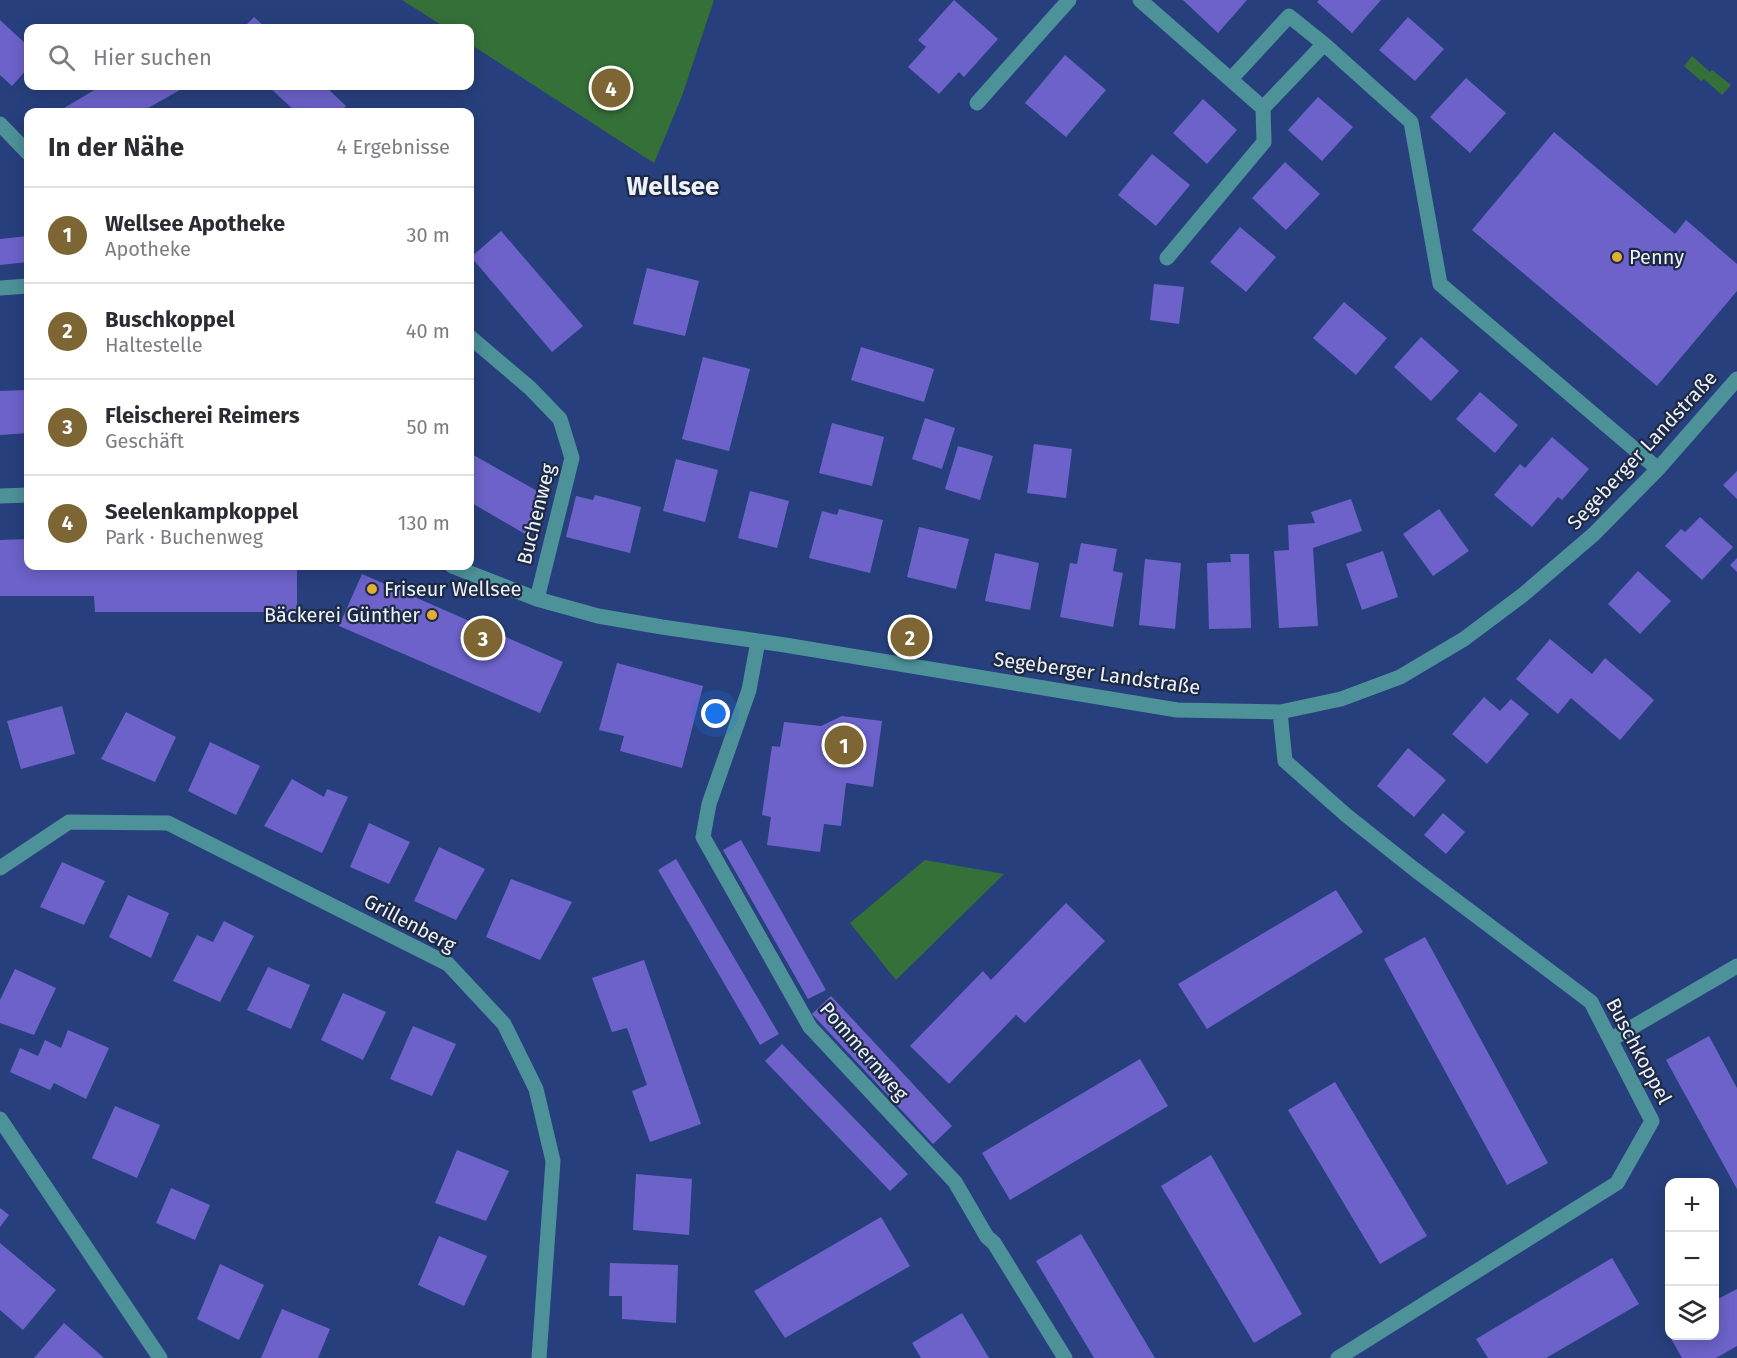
<!DOCTYPE html>
<html lang="de">
<meta charset="utf-8">
<style>
:root{--surface:#fff;--page:#f7f7f7;--text:#2b2b33;--muted:#7c7c81;--line:#e1e1e2;--accent:#7d6633}
body{margin:0;font-family:"Fira Sans",sans-serif;background:var(--page);color:var(--text)}
.controls{position:absolute;right:18px;bottom:18px;display:grid;overflow:hidden;border-radius:12px;box-shadow:0 3px 15px #0003}
.controls button{width:54px;height:54px;display:grid;place-items:center;padding:0;border:0;border-bottom:2px solid var(--line);background:var(--surface);color:var(--text);font:30px sans-serif}
.you{position:absolute;left:716px;top:714px;width:21px;height:21px;margin:-15px;border:4px solid #fff;border-radius:50%;background:#1a73e8;box-shadow:0 0 0 9px #1a73e833}
.badge{display:grid;place-items:center;width:39px;height:39px;border-radius:50%;background:var(--accent);color:#fff;font-size:20px;font-weight:700}
.pin{position:absolute;translate:-50% -50%;border:3px solid #fff;box-shadow:0 2px 6px #0006}
.list{margin:0;padding:0;list-style:none}
h2{display:flex;justify-content:space-between;align-items:center;height:78px;margin:0;padding:0 24px;font-size:26px}
h2 small{font-size:20px;font-weight:400;color:var(--muted)}
.list li{display:grid;grid-template-columns:39px 1fr auto;gap:18px;align-items:center;box-sizing:border-box;height:96px;padding:0 24px;border-top:2px solid var(--line)}
.list b{display:block;font-size:22px;white-space:nowrap}
.list p{margin:0;font-size:20px;white-space:nowrap;color:var(--muted)}
.list em{font-size:20px;font-style:normal;color:var(--muted)}
.icon{flex:none;width:33px;height:33px;fill:none;stroke:currentColor;stroke-width:2;stroke-linecap:round;stroke-linejoin:round}
.map{position:relative;flex:none;width:1737px;height:1358px;overflow:hidden}
.search{position:absolute;background:var(--surface);box-shadow:0 3px 15px #0003;left:24px;top:24px;width:450px;height:66px;display:flex;align-items:center;gap:15px;box-sizing:border-box;padding:0 21px;border-radius:12px;color:var(--muted);font-size:22px}
.panel{position:absolute;background:var(--surface);box-shadow:0 3px 15px #0003;left:24px;top:108px;width:450px;height:462px;border-radius:12px}
.map>svg:first-child{display:block}
.green{fill:#357039}
.building{fill:#6c62c9}
.lines{fill:none;stroke-linecap:round;stroke-linejoin:round}
.minor{stroke:#4d9199;stroke-width:15}
.poi-dot{fill:#e2af34;stroke:#1d2a45;stroke-width:2}
.labels{text-anchor:middle;stroke-width:4.5;stroke-linejoin:round;paint-order:stroke}
.poi-label{font-size:20px;fill:#eef1f9;stroke:#1d2a45;text-anchor:start}
.street-label{font-size:20px;fill:#eef1f9;stroke:#1d2a45}
.district-label{font-size:26px;font-weight:bold;fill:#eef1f9;stroke:#1d2a45}
</style>
<div class="map">
<svg width="1737" height="1358" viewBox="0 0 1737 1358">
<rect width="100%" height="100%" fill="#27407d"/>
<!-- green -->
<path class="green" d="M402,0h312l-32,96 -28,67 -184,-119v-16h-24z
M1692,56l18,16 2,-2 19,15 -9,10 -18,-16 -3,2 -17,-15z
M925,860l79,14 -108,106 -46,-57z"/>
<!-- building -->
<path class="building" d="M954,0l44,39 -34,38 -5,-5 -20,22 -31,-27 18,-20 -8,-7z
M1183,0h64l-29,33z
M1319,0h62l-29,33 -35,-31z
M254,17l12,11h-23z
M1408,17l36,32 -29,32 -36,-31z
M0,20l28,26v22l-16,18 -12,-11z
M1065,55l41,35 -40,47 -41,-34z
M1466,78l40,35 -36,40 -40,-36z
M101,86h86l-46,26h-81l-1,-1z
M268,86h57l21,20 -6,6h-44z
M1318,97l35,30 -31,34 -34,-31z
M1203,99l34,31 -30,34 -34,-31z
M1554,132l121,102 11,-14 51,44v27l-80,95 -185,-156z
M1152,154l38,31 -34,41 -38,-31z
M1285,162l35,32 -34,36 -34,-32z
M1240,227l36,30 -30,35 -36,-30z
M501,231l82,95 -31,26 -81,-95z
M28,236v26l-28,3v-26z
M647,268l52,13 -14,55 -52,-12z
M1154,284l30,3 -5,37 -29,-4z
M1344,302l43,36 -31,37 -43,-37z
M1421,337l38,34 -28,30 -37,-34z
M861,347l73,22 -10,33 -73,-22z
M703,357l47,12 -21,82 -47,-12z
M28,390v43l-28,2v-44z
M1480,392l38,33 -23,28 -39,-34z
M925,418l30,10 -13,41 -30,-10z
M832,423l52,14 -12,49 -53,-13z
M1552,437l37,32 -27,31 -4,-3 -26,30 -38,-32 26,-31 5,4z
M1034,444l38,5 -6,49 -39,-5z
M958,446l35,10 -13,44 -35,-11z
M470,453l76,43 -21,38 -55,-32z
M676,459l42,11 -13,52 -42,-11z
M1737,471v28l-14,-14z
M750,491l39,10 -12,47 -39,-10z
M595,495l46,12 -11,46 -64,-16 10,-41 17,4z
M1351,499l11,32 -49,17 5,78 -39,2 -5,-77 15,-1 -1,-25 27,-2 -4,-11z
M839,509l44,11 -13,53 -61,-15 13,-47 15,4z
M1439,509l30,42 -36,25 -30,-42z
M1700,517l33,30 -31,33 -37,-34 16,-17 4,3z
M919,527l50,12 -13,50 -49,-12z
M28,539v27h269v46h-202l-1,-16h-94v-56z
M1081,543l36,6 -4,22 10,2 -10,54 -53,-10 10,-54 7,1z
M1383,551l15,46 -36,13 -16,-46z
M995,553l44,10 -9,47 -45,-9z
M1230,554h19l2,74 -42,1 -2,-66 24,-1z
M1737,558v14l-7,-7z
M1145,559l36,4 -6,66 -36,-4z
M1638,571l33,30 -31,33 -32,-30z
M362,574l201,88 -23,51 -201,-87z
M1550,639l42,35 13,-16 49,42 -34,40 -49,-42 -13,16 -42,-35z
M617,663l86,23 -21,82 -62,-17 4,-15 -25,-6z
M1484,697l16,14 11,-12 18,15 -42,50 -35,-30z
M62,706l13,48 -54,15 -14,-48z
M126,712l50,25 -21,45 -54,-23z
M842,716l40,5 -9,66 -27,-4 -5,43 -17,-2 -4,28 -53,-7 4,-28 -9,-2 10,-69 8,1 4,-25 37,4z
M210,742l50,24 -24,49 -48,-24z
M1408,748l38,32 -32,37 -37,-31z
M292,779l32,18 3,-8 21,8 -26,56 -58,-27z
M1443,813l22,19 -19,22 -22,-19z
M369,823l41,19 -21,42 -39,-17z
M741,840l85,150 -18,9 -85,-149z
M439,847l46,22 -29,51 -42,-19z
M676,859l103,175 -19,11 -102,-175z
M62,862l43,19 -21,44 -44,-18z
M511,879l61,23 -32,58 -54,-23z
M1336,890l27,42 -156,97 -29,-45z
M128,895l41,18 -18,45 -42,-21z
M1066,903l39,38 -80,82 -9,-8 -67,69 -39,-38 73,-75 8,9z
M224,921l30,15 -34,66 -47,-21 24,-46 16,7z
M1425,937l123,226 -41,22 -123,-226z
M644,960l57,164 -51,18 -18,-51 15,-6 -20,-57 -15,4 -20,-54z
M268,967l42,18 -19,44 -44,-19z
M15,969l41,19 -22,47 -34,-12v-23z
M343,993l43,19 -23,48 -42,-20z
M831,996l121,130 -19,18 -121,-130z
M413,1026l43,18 -24,52 -42,-17z
M68,1030l41,18 -23,51 -32,-16 -4,7 -40,-18 10,-24 18,8 7,-16 16,8z
M1709,1036l28,52v101l-71,-129z
M782,1044l126,130 -18,17 -125,-130z
M1140,1059l28,47 -158,94 -28,-47z
M1335,1082l92,154 -47,28 -92,-154z
M115,1106l45,19 -23,53 -45,-20z
M457,1150l52,21 -23,50 -51,-18z
M1211,1155l91,159 -48,29 -93,-157z
M636,1174l56,5 -3,56 -56,-5z
M171,1188l39,17 -15,35 -39,-17z
M0,1208l9,7 -9,12z
M881,1217l29,49 -125,72 -31,-47z
M1081,1234l74,124h-61l-58,-97z
M439,1236l48,20 -23,50 -46,-21z
M0,1243l56,47 -33,40 -23,-20z
M1612,1258l27,46 -93,54h-58l-12,-19z
M610,1263l68,2 -2,58 -54,-4v-23h-13z
M220,1264l44,21 -25,55 -42,-21z
M1737,1289v57l-21,12h-34l-17,-30 5,-2v10h44v-35z
M282,1309l48,20 -12,29h-57z
M962,1313l27,45h-68l-9,-15z
M64,1323l40,35h-70z"/>
<g class="lines">
<!-- minor -->
<path class="minor" d="M1140,0l123,108 61,-64 87,78 29,162 218,185
M1231,79l58,-63 35,28
M977,103l92,-103
M0,124l28,29
M1167,258l97,-116 -1,-34
M0,288l28,-2
M470,337l60,51 30,31 12,39 -35,141
M0,496l28,-1
M452,566l85,33 61,17 64,11 123,18 392,65 103,2 61,-13 59,-22 64,-38 60,-45 70,-60 64,-65 79,-90
M758,641l-9,49 -40,114 -6,33 107,190 145,155 32,55 7,6 71,115
M1280,712l5,49 61,54 68,54 177,133 61,119 -35,62 -279,175
M0,868l69,-46 99,1 280,141 56,60 32,65 17,72 -14,197
M1612,1039l125,-73
M0,1119l160,239"/>
</g>
<!-- markers -->
<g class="poi-dot">
<circle cx="1617" cy="257" r="6"/>
<circle cx="372" cy="589" r="6"/>
<circle cx="432" cy="615" r="6"/>
</g>
<g class="labels">
<!-- poi labels -->
<g class="poi-label">
<text x="1629" y="264">Penny</text>
<text x="384" y="596">Friseur Wellsee</text>
<text x="420" y="622" text-anchor="end">Bäckerei Günther</text>
</g>
<!-- street labels -->
<g class="street-label">
<text transform="translate(1642 450) rotate(-47)" y="7">Segeberger Landstraße</text>
<text transform="translate(536 514) rotate(-76)" y="7">Buchenweg</text>
<text transform="translate(1097 673) rotate(8)" y="7">Segeberger Landstraße</text>
<text transform="translate(410 923) rotate(28)" y="7">Grillenberg</text>
<text transform="translate(864 1051) rotate(49)" y="7">Pommernweg</text>
<text transform="translate(1639 1051) rotate(62)" y="7">Buschkoppel</text>
</g>
<!-- district labels -->
<g class="district-label">
<text x="673" y="195">Wellsee</text>
</g>
</g>
</svg>
<div class="controls">
<button>+</button>
<button>−</button>
<button><svg class="icon" aria-label="layers" viewBox="0 0 24 24"><path d="M12 4l9 5-9 5-9-5zM3 14l9 5 9-5"/></svg></button>
</div>
<div class="you"></div>
<div class="pin badge" style="left:844px;top:745px">1</div>
<div class="pin badge" style="left:910px;top:637px">2</div>
<div class="pin badge" style="left:483px;top:638px">3</div>
<div class="pin badge" style="left:611px;top:88px">4</div>
<div class="search"><svg class="icon" aria-label="search" viewBox="0 0 24 24"><circle cx="10" cy="10" r="6"/><path d="M15 15l6 6"/></svg>Hier suchen</div>
<section class="panel">
<h2>In der Nähe<small>4 Ergebnisse</small></h2>
<ul class="list">
<li><span class="badge">1</span><div><b>Wellsee Apotheke</b><p>Apotheke</p></div><em>30 m</em></li>
<li><span class="badge">2</span><div><b>Buschkoppel</b><p>Haltestelle</p></div><em>40 m</em></li>
<li><span class="badge">3</span><div><b>Fleischerei Reimers</b><p>Geschäft</p></div><em>50 m</em></li>
<li><span class="badge">4</span><div><b>Seelenkampkoppel</b><p>Park · Buchenweg</p></div><em>130 m</em></li>
</ul>
</section>
</div>
